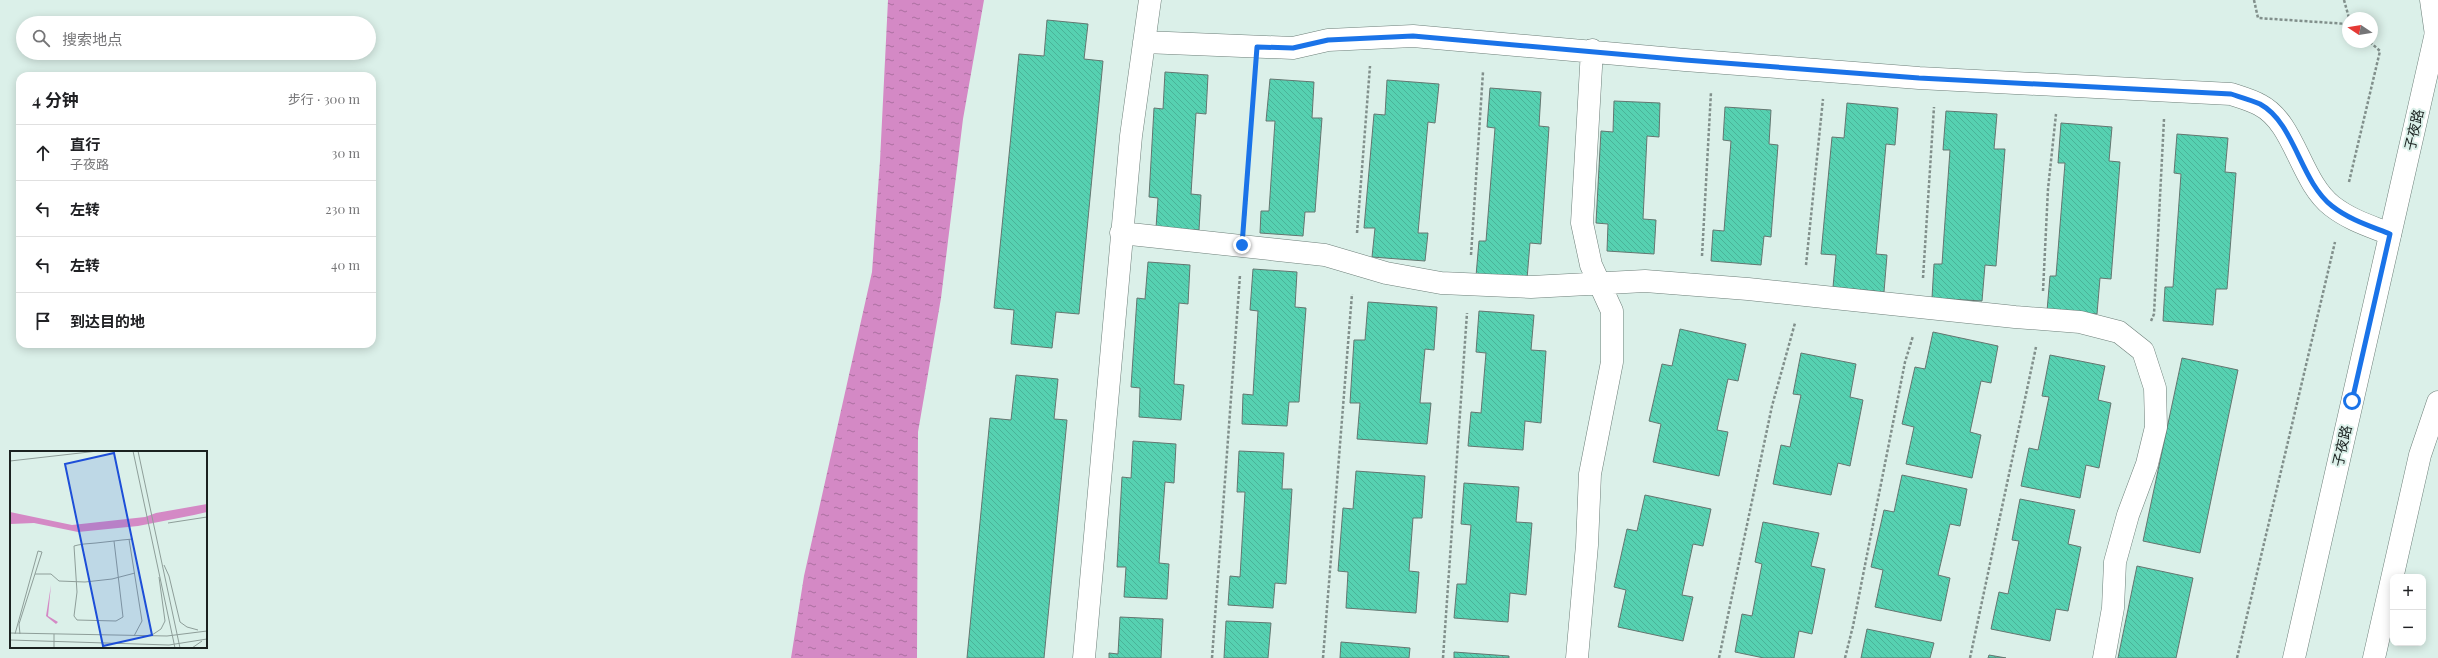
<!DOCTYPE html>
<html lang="zh">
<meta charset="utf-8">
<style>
:root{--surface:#fff;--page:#f2f2f2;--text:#202124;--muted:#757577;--line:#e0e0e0}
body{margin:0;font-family:"Playfair Display","Noto Sans SC",serif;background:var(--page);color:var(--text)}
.controls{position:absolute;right:12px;bottom:12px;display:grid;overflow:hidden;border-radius:8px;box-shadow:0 2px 10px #0003}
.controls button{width:36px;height:36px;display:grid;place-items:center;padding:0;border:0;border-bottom:1px solid var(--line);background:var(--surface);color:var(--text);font:20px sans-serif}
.compass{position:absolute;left:2342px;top:12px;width:36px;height:36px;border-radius:50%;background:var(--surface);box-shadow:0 2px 10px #0003;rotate:282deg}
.stop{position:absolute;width:12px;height:12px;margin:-9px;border:3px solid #1a73e8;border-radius:50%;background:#fff}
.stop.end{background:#1a73e8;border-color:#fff;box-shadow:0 1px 4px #0008}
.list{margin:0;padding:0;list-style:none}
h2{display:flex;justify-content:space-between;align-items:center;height:52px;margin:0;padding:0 16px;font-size:17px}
h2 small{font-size:13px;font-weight:400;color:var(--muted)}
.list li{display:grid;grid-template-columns:26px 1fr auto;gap:12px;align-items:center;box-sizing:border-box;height:56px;padding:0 16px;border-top:1px solid var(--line)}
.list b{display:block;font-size:15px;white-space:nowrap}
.list p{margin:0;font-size:13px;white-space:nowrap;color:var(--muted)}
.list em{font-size:13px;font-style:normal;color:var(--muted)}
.icon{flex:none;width:22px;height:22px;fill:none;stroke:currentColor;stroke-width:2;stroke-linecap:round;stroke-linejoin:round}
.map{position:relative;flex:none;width:2438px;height:658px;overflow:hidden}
.search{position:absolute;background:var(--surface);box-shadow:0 2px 10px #0003;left:16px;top:16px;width:360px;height:44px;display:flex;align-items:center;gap:10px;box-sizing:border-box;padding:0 14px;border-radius:22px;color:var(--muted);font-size:15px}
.panel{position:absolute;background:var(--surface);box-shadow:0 2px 10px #0003;left:16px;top:72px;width:360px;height:276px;border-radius:12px}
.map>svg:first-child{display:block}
.water{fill:url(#water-ripples)}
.building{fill:url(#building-back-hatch);stroke:#647670}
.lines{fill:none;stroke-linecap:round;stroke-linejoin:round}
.minor-casing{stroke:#6d7f79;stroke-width:23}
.secondary-casing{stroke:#6d7f79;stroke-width:23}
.primary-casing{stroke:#6d7f79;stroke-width:23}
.path{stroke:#818f8b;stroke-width:2.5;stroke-dasharray:3 2;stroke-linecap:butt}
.minor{stroke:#fff;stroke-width:22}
.secondary{stroke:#fff;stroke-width:22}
.primary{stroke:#fff;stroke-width:22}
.route{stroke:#1a73e8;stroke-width:5}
.labels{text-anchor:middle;stroke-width:4;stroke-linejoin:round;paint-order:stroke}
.street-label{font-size:14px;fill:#1b2220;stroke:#dbf0e9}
.inset-road{fill:none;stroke:#8e9e99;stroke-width:1}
.view{fill:#1d4ed8;fill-opacity:0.15;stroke:#1d4ed8;stroke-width:2}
.inset-edge{fill:none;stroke:#1b2220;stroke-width:2}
</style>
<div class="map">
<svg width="2438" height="658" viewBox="0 0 2438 658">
<defs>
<pattern id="water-ripples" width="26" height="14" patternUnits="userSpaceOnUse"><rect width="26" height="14" fill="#d489c5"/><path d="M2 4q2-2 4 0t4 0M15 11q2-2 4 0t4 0" fill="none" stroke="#ab70a0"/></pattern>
<pattern id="building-back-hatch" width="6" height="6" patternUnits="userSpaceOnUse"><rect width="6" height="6" fill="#56d1b1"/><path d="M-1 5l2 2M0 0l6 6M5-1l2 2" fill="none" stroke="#4ab398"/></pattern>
</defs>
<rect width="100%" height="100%" fill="#dbf0e9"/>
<!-- water -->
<path class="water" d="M888,0h96l-21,119 -22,179 -23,134 -1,226h-126l13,-82 68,-304 8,-111z"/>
<!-- building -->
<path class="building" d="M1047,20l41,4 -4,35 19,2 -24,253 -23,-2 -4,36 -41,-4 3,-34 -20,-2 25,-254 25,2z
M1165,72l43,3 -2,39 -10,-1 -5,81 10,1 -2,35 -43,-2 2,-30 -9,-1 5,-89 9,1z
M1270,79l44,3 -2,36h10l-7,94h-10l-2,24 -43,-3 1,-22h8l6,-90h-9z
M1387,80l52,4 -4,39 -7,-1 -10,111h10l-3,28 -53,-4 3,-29h-11l10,-114 11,1z
M1490,88l51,4 -2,34 10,1 -8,117 -11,-1 -3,36 -51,-3 3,-35h7l9,-113 -8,-1z
M1614,101l46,2 -1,34 -12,-1 -4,83 13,1 -2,34 -47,-3 1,-27 -12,-1 5,-92 12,1z
M1847,103l51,5 -3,37 -9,-1 -10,110 11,1 -3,37 -51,-5 3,-32 -15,-1 11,-117 12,1z
M1725,107l46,3 -2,34 9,1 -7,92 -7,-1 -3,29 -50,-4 2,-31 11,1 7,-90 -8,-1z
M1946,111l51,3 -3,35h11l-9,117 -11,-1 -3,36 -50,-3 2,-34h8l8,-114h-7z
M2061,123l51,4 -3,34 11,1 -9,117 -11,-1 -3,36 -50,-3 3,-35h6l9,-113h-7z
M2177,134l51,4 -3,34 11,1 -9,116h-11l-3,36 -50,-4 2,-34h8l8,-113 -7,-1z
M1148,262l42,3 -2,39 -9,-1 -5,81 10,1 -3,35 -42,-3 1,-29 -9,-1 6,-89 8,1z
M1253,269l44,3 -2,35 11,1 -7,94h-10l-2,24 -45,-2 1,-30 10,1 5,-84 -8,-1z
M1368,302l69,5 -3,43 -9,-1 -5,54h11l-4,41 -70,-5 3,-36h-10l4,-63h11z
M1479,311l55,4 -3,35 15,1 -5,72 -16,-2 -2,29 -55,-4 3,-34 10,1 5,-60 -10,-1z
M1680,329l66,15 -8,37 -10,-2 -11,51 11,2 -9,44 -66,-14 8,-38 -12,-3 13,-57 10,2z
M1933,332l65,14 -7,37 -10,-2 -11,51 11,3 -9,43 -66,-14 8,-37 -12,-3 13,-57 10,2z
M1801,353l55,11 -6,33 13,3 -13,66 -12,-3 -7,32 -58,-11 8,-39 9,2 11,-52 -8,-1z
M2050,355l55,11 -7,34 13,3 -12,65 -13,-3 -6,33 -59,-12 8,-38 9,2 11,-53 -7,-1z
M2182,358l56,12 -38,183 -57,-12z
M1016,375l42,4 -4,40 13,1 -23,238h-77l23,-240 21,2z
M1133,441l43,3 -2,39 -9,-1 -6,81 10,1 -2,35 -43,-2 2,-30h-9l5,-90 9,1z
M1239,451l45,2 -2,36h10l-6,95 -11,-1 -2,25 -45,-3 2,-29 10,1 5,-85h-8z
M1356,471l69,5 -3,42h-9l-4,53 10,1 -3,41 -70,-5 2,-36 -10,-1 5,-63 10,1z
M1902,475l65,14 -7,37 -10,-2 -12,51 12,3 -9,43 -66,-14 8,-37 -12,-3 13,-57 10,2z
M1464,483l55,4 -3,35 16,1 -6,72 -16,-2 -2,29 -54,-4 3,-34h9l5,-59 -10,-1z
M1645,495l66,14 -8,37 -10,-2 -11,51 11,2 -10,44 -65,-14 8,-37 -12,-3 13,-58 10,2z
M2020,499l55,11 -7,34 13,3 -13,64 -12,-2 -6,32 -59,-12 8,-37 9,2 11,-53 -7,-1z
M1763,522l56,11 -8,33 14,3 -13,65 -13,-3 -5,27h-30l-29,-6 7,-38 10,2 10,-52 -7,-2z
M2137,566l56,12 -17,80h-58z
M1120,617l43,2 -2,39h-52v-5l9,1z
M1226,621l45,2 -3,35h-44z
M1867,629l67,14 -4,15h-69z
M1341,642l69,6 -1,10h-69z
M1454,652l55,4v2h-55z
M1989,655l17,3h-18z"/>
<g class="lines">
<defs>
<path id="minor" d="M1144,42l149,6 35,-8 85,-4 272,24 234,18 312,16c9,3 20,6 29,11 35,18 40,76 72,101 18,14 38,20 58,28
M1121,233l204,22 61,18 55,10 90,4 114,-6 103,8 267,28 65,5 39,10 24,19 12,37 1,39 -9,37 -19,51 -13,47 -2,46 -9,50
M1084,658l47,-522 19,-136
M1577,658l10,-113 3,-71 22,-112v-51l-21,-46 -9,-42 10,-173"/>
<path id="secondary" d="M2294,658l144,-634
M2374,658l46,-203 18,-53"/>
<path id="primary" d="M2431,0l5,35"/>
</defs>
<!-- minor casing -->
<use href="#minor" class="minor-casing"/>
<!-- secondary casing -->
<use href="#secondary" class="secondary-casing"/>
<!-- primary casing -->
<use href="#primary" class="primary-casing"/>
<!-- path -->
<path class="path" d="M2254,0l4,18 90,6
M2344,0l5,18
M2349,182l31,-131 -10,-9
M1245,216l10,-140
M1357,233l13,-167
M1471,255l12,-183
M1702,256l9,-164
M1806,265l17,-166
M1923,278l11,-171
M2043,291l5,-102 8,-75
M2151,321l3,-7 10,-195
M1212,658l28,-383
M1323,658l29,-364
M1443,658l24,-345
M1719,658l53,-252 23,-83
M1845,658l8,-32 52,-264 8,-26
M1970,658l66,-311
M2237,658l98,-416"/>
<!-- minor -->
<use href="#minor" class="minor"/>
<!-- secondary -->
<use href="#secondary" class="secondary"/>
<!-- primary -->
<use href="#primary" class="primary"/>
</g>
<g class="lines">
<!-- route -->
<path class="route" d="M1242,245l15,-198 36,1 35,-8 85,-4 272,24 234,18 312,16c9,3 20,6 29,10 35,19 40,77 72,102 18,14 38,20 58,28l-38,167"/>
</g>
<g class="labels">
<!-- street labels -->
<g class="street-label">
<text transform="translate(2414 130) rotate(-77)" y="5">子夜路</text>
<text transform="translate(2342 446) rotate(-77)" y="5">子夜路</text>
</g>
</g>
<!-- overview -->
<g transform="translate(10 451)">
<rect width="197" height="197" fill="#dbf0e9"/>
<path d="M197,53v8l-13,3 -56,11 -60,6 -44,-9 -24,1v-12l62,13 73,-8 11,-4zM41,134l-3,31 10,6 -2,2 -10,-8z" fill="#d489c5"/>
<path class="inset-road" d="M123,0l42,197M128,0l42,197M0,10l88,-10M158,72l39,-6M119,88l13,82 -8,15M104,90l9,76 -7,4 -39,-1 -3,-4 3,-24 -3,-46 4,-1 6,-1 12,-1 18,-2 8,-1 11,-1M154,114l5,11 11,46 7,5 11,3M25,123h16l8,7 26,1 27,-3 23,-6M0,182l157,3 40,-5M5,183l23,-83 4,1 -23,72 1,10M44,183v14M142,184l9,-6 4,-8 -6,-44M0,189l159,5 38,-6M182,197l10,-7"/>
<path class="view" d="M104,2l38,182 -49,11 -38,-182z"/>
<rect width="197" height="197" class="inset-edge"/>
</g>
</svg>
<div class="controls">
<button>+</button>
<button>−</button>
</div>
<svg class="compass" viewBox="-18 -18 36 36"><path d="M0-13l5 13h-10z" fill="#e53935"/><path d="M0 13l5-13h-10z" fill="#757577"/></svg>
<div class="stop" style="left:2352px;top:401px"></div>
<div class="stop end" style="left:1242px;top:245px"></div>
<div class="search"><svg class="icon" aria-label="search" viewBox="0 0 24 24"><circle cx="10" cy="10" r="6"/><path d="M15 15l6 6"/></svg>搜索地点</div>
<section class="panel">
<h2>4 分钟<small>步行 · 300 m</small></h2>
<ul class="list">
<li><svg class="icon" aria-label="ahead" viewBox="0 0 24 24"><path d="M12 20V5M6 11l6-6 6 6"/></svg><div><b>直行</b><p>子夜路</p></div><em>30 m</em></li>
<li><svg class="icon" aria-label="left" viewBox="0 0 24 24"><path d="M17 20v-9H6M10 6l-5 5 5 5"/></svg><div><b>左转</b></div><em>230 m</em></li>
<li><svg class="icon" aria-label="left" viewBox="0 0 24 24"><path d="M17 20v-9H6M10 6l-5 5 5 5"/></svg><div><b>左转</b></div><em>40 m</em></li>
<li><svg class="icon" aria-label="arrive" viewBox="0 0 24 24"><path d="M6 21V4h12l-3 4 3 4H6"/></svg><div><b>到达目的地</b></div></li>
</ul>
</section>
</div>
